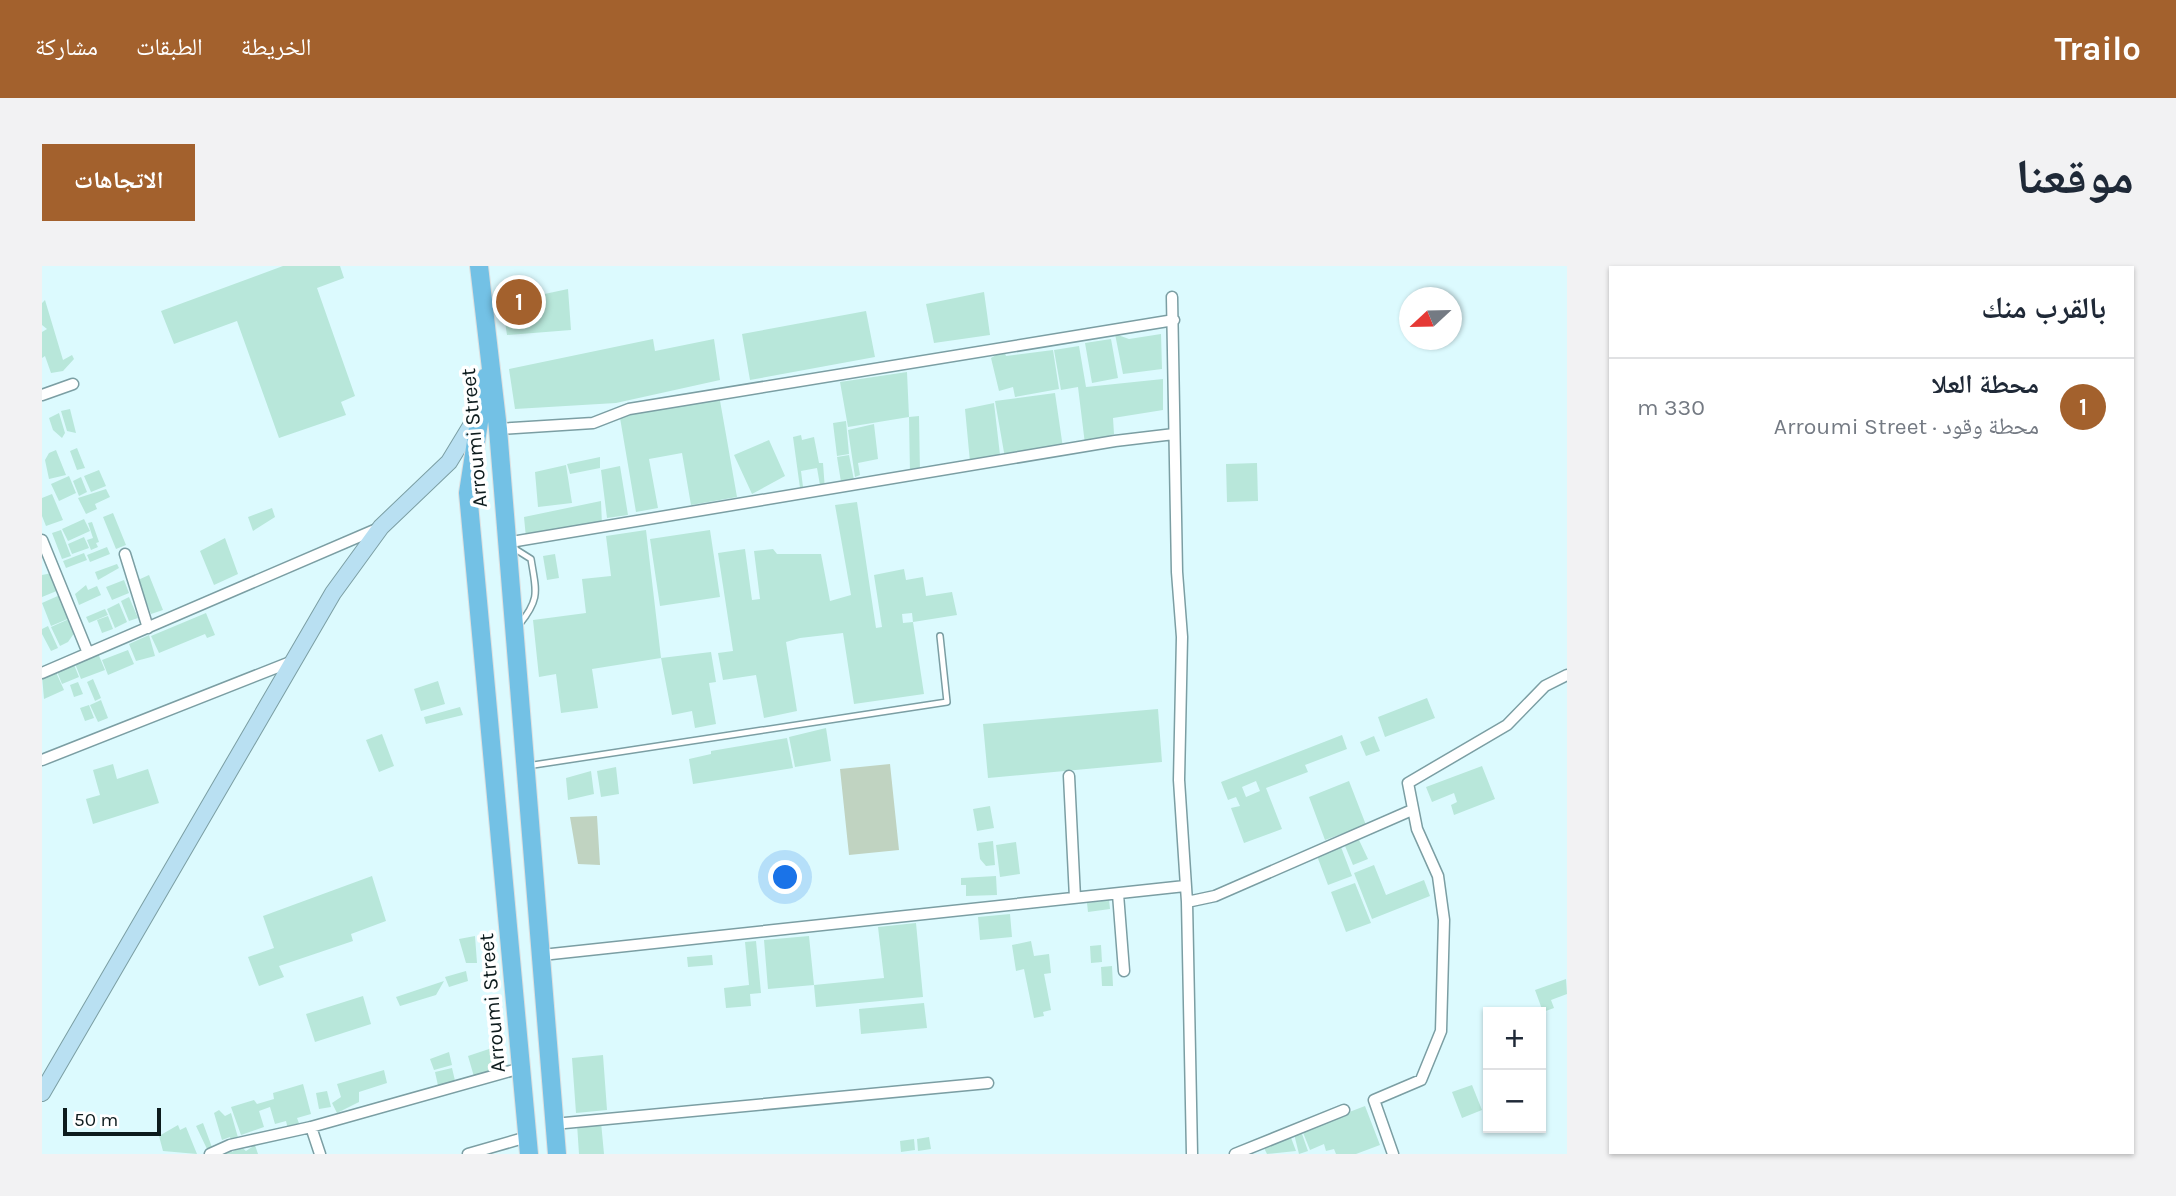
<!DOCTYPE html>
<html lang="ar">
<meta charset="utf-8">
<style>
:root{--surface:#fff;--page:#f2f2f3;--text:#1f2937;--muted:#747a83;--line:#e0e1e3;--accent:#a3612d}
body{margin:0;font-family:Karla,"Noto Naskh Arabic",sans-serif;background:var(--page);color:var(--text);direction:rtl}
.controls{position:absolute;right:21px;bottom:21px;display:grid;overflow:hidden;border-radius:0px;box-shadow:0 2px 5px #0004}
.controls button{width:63px;height:63px;display:grid;place-items:center;padding:0;border:0;border-bottom:2px solid var(--line);background:var(--surface);color:var(--text);font:35px sans-serif}
.compass{position:absolute;left:1357px;top:21px;width:63px;height:63px;border-radius:50%;background:var(--surface);box-shadow:0 2px 5px #0004;rotate:248deg}
.scale{position:absolute;left:21px;bottom:18px;width:98px;box-sizing:border-box;padding-left:7px;border:4px solid #0d1b1d;border-top:0;font-size:19px;line-height:24px;white-space:nowrap;color:#0d1b1d;-webkit-text-stroke:5px #fff;paint-order:stroke}
.you{position:absolute;left:744px;top:612px;width:24px;height:24px;margin:-18px;border:5px solid #fff;border-radius:50%;background:#1a73e8;box-shadow:0 0 0 10px #1a73e833}
.badge{display:grid;place-items:center;width:46px;height:46px;border-radius:50%;background:var(--accent);color:#fff;font-size:23px;font-weight:700}
.pin{position:absolute;translate:-50% -50%;border:4px solid #fff;box-shadow:0 2px 7px #0006}
.list{margin:0;padding:0;list-style:none}
h2{display:flex;justify-content:space-between;align-items:center;height:91px;margin:0;padding:0 28px;font-size:30px}
h2 small{font-size:23px;font-weight:400;color:var(--muted)}
.list li{display:grid;grid-template-columns:46px 1fr auto;gap:21px;align-items:center;box-sizing:border-box;height:98px;padding:0 28px;border-top:2px solid var(--line)}
.list b{display:block;font-size:26px;white-space:nowrap}
.list p{margin:0;font-size:23px;white-space:nowrap;color:var(--muted)}
.list em{font-size:23px;font-style:normal;color:var(--muted)}
.map{position:relative;flex:none;width:1525px;height:888px;overflow:hidden;direction:ltr;border-radius:0px}
header{display:flex;align-items:center;gap:42px;box-sizing:border-box;height:98px;padding:0 35px;background:var(--accent);color:#fff}
header strong{font-size:33px}
nav{display:flex;gap:38px;margin-inline-start:auto;font-size:24px}
.intro{display:flex;align-items:center;justify-content:space-between;box-sizing:border-box;height:168px;padding:0 42px}
h1{margin:0;font-size:49px}
.button{padding:18px 32px;border-radius:0px;background:var(--accent);color:#fff;font-size:24px;font-weight:700}
main{display:flex;gap:42px;padding:0 42px}
aside{flex:1;background:var(--surface);border-radius:0px;box-shadow:0 2px 5px #0004}
.map>svg:first-child{display:block}
.green{fill:#c0d3c1}
.building{fill:#b8e7da;fill-rule:evenodd}
.lines{fill:none;stroke-linecap:round;stroke-linejoin:round}
.service-casing{stroke:#7b9ea3;stroke-width:8}
.minor-casing{stroke:#7b9ea3;stroke-width:13}
.secondary-casing{stroke:#7b9ea3;stroke-width:18}
.primary-casing{stroke:#dddfdf;stroke-width:20}
.service{stroke:#fff;stroke-width:5}
.minor{stroke:#fff;stroke-width:10}
.secondary{stroke:#b9e0f2;stroke-width:16}
.primary{stroke:#73c1e5;stroke-width:18}
.labels{text-anchor:middle;stroke-width:7;stroke-linejoin:round;paint-order:stroke}
.street-label{font-size:21px;fill:#0d1b1d;stroke:#fff}
</style>
<header>
<strong>Trailo</strong>
<nav><a>الخريطة</a><a>الطبقات</a><a>مشاركة</a></nav>
</header>
<div class="intro"><h1>موقعنا</h1><a class="button">الاتجاهات</a></div>
<main>
<aside>
<h2>بالقرب منك<small></small></h2>
<ul class="list">
<li><span class="badge">1</span><div><b>محطة العلا</b><p>محطة وقود · Arroumi Street</p></div><em>330 m</em></li>
</ul>
</aside>
<div class="map">
<svg width="1525" height="888" viewBox="0 0 1525 888">
<rect width="100%" height="100%" fill="#dcfafe"/>
<!-- green -->
<path class="green" d="M848,498l9,86 -50,5 -9,-86z
M555,550l3,49 -22,-1 -8,-47z"/>
<!-- building -->
<path class="building" d="M241,0h57l4,12 -27,10 38,108 -14,6 5,13 -67,23 -42,-117 -63,23 -13,-33z
M526,23l3,41 -64,5 -5,-32z
M942,26l6,43 -56,8 -8,-39z
M3,34l18,60 9,-5 2,4 -11,12 -12,2 -6,-17 -3,2v-26l5,-3 -5,-4v-22z
M824,45l9,46 -125,23 -8,-46z
M1073,68l14,5 32,-5 1,35 -39,5z
M611,73l2,12 59,-12 6,41 -104,23 -101,6 -6,-40z
M1069,73l7,39 -26,5 -7,-40z
M1037,80l7,41 77,-8v31l-50,8 1,16 -29,10 -7,-57 -17,3 -7,-40z
M962,84l2,6 47,-6 6,39 -44,8 -2,-10 -14,4 -8,-33z
M865,106l2,45 -61,10 -8,-45z
M1013,127l8,55 -58,10 -10,-57z
M677,129l18,102 -46,8 -9,-52 -33,6 9,49 -22,4 -17,-100z
M952,137l6,52 -30,7 -5,-53z
M28,143l6,24 -9,-2 -6,-20z
M17,147l6,20 -3,5 -9,-8 -4,-12z
M877,150l1,57 -10,1 -1,-57z
M804,155l3,33 -12,2 -4,-33z
M832,158l4,35 -20,4 2,12 -5,2 -7,-47z
M759,169l1,5 12,-3 5,26h4l2,27 -4,1 -4,-23 -16,3 2,16 -3,1 -7,-51z
M727,174l16,36 -33,18 -18,-39z
M35,182l8,20 -8,2 -7,-19z
M14,184l10,25 -17,4 -4,-19 4,-7z
M807,189l5,25 -13,2 -4,-25z
M558,191v11l-30,6 -3,-10z
M1215,197l1,38 -31,1 -1,-38z
M524,199l6,38 -34,4 -3,-35z
M578,200l8,49 -21,3 -6,-48z
M57,204l7,16 -15,6 -7,-16z
M27,210l7,17 -17,8 -8,-17z
M39,211l6,15 -8,4 -6,-15z
M64,223l4,8 -15,7 2,5 -11,5 -8,-16z
M10,228l11,26 -17,6 -4,-10v-18z
M559,235l1,24 -76,13 -2,-21z
M815,236l19,126 6,-1 -8,-52 30,-6 2,11 17,-3 3,19 26,-4 5,23 -44,7 -1,-9 -10,1 1,9 10,-1 11,72 -70,10 -11,-71 -43,5 -14,4 11,69 -33,7 -8,-43 -33,5 -5,-27 15,-2 -15,-98 27,-4 7,51 8,-1 -6,-48 19,-2 4,5h44l9,47 21,-6 -16,-90z
M230,242l3,9 -22,14 -5,-14z
M71,247l13,32 -10,4 -13,-32z
M42,253l6,12 -22,10 -6,-12z
M50,256l7,20 -3,1 2,4 -7,3 -4,-10 6,-2 -5,-15z
M19,264l10,26 -9,3 -10,-26z
M604,264l15,128 -69,11 6,39 -37,5 -5,-39 -17,3 -6,-57 53,-7 -4,-34 29,-3 -5,-40z
M668,264l10,67 -60,9 -10,-67z
M42,271l5,11 -17,6 -4,-10z
M183,272l13,36 -24,11 -14,-34z
M65,281l3,7 -20,8 -3,-7z
M42,287l3,7 -21,8 -3,-7z
M513,288l4,24 -12,2 -4,-24z
M75,298l2,4 -21,12 -3,-8z
M10,307l7,17 -17,7v-22z
M107,309l14,35 -12,4 -13,-34z
M82,314l5,13 -17,7 -6,-13z
M44,319l2,5 9,-4 4,9 -22,10 -4,-11z
M18,329l10,23 -19,8 -9,-23z
M87,331l9,21 -9,3 -8,-20z
M77,337l8,19 -12,6 -8,-19z
M63,343l3,6 -19,8 -3,-6z
M164,347l9,22 -8,3 -2,-4 -46,19 -8,-17z
M66,350l5,13 -11,4 -5,-13z
M27,353l6,13 -7,10 -8,4 -9,-19z
M6,360l10,22 -7,3 -9,-17v-5z
M107,369l6,21 -19,5 -7,-17z
M86,384l6,14 -26,11 -6,-15z
M55,385l8,19 -24,9 -7,-18z
M669,386l5,30 -7,1 7,41 -21,4 -3,-17 -20,4 -11,-57z
M31,396l6,15 -17,7 -6,-15z
M13,404l9,20 -20,9 -2,-23z
M51,413l8,19 -6,3 -8,-19z
M396,415l7,23 -24,7 -7,-22z
M36,416l5,12 -9,3 -4,-12z
M1385,432l8,20 -50,19 -7,-20z
M59,434l7,18 -10,4 -8,-17z
M47,439l5,13 -9,3 -5,-13z
M418,441l3,8 -37,9 -2,-7z
M1116,443l4,53 -174,16 -5,-54z
M784,462l5,33 -36,6 -6,-30z
M340,468l12,32 -15,6 -13,-32z
M1300,469l5,14 -42,16 3,7 -42,16 16,41 -38,14 -13,-35 9,-2 -4,-9 -8,3 -7,-18zM1214,515l4,10 -14,6 -4,-10z
M1332,470l6,15 -14,5 -6,-14z
M745,472l6,30 -100,16 -4,-25 22,-5v-3z
M71,498l4,15 31,-10 11,34 -66,21 -7,-25 14,-4 -7,-25z
M1440,500l13,33 -41,16 -3,-10 6,-3 -3,-9 -22,9 -6,-15z
M574,501l3,27 -18,3 -4,-26z
M549,505l3,23 -26,6 -2,-22z
M1307,515l17,44 -41,15 -16,-43z
M948,540l4,22 -17,3 -4,-22z
M1317,574l9,19 -15,6 -8,-19z
M951,575l2,24 -9,1 -6,-7 -2,-16z
M974,576l4,32 -20,3 -4,-32z
M1299,581l11,29 -24,9 -11,-29z
M1332,599l12,30 38,-15 6,16 -58,23 -18,-46z
M330,610l14,45 -35,13 2,7 -74,25 5,11 -25,9 -11,-29 26,-9 -11,-32z
M954,610l1,19 -31,1v-11h-5v-7z
M1313,617l16,40 -25,9 -15,-40z
M1067,634l1,9 -22,3 -1,-9z
M968,648l2,23 -32,3 -2,-23z
M874,657l7,74 -107,10 -2,-22 70,-7 -6,-51z
M433,670l2,27h-11l-7,-24z
M767,670l5,49 -46,4 -4,-49z
M714,675l5,52 -11,1 1,12 -25,2 -2,-20 25,-3 -4,-43z
M989,675l3,15 15,-2 2,19 -7,1 7,36 -8,2 1,4 -10,2 -10,-49 -8,2 -4,-26z
M1059,679l1,17 -11,1 -1,-17z
M670,689l1,10 -25,2 -1,-10z
M1070,700l1,20h-11l-1,-19z
M424,705l2,10 -19,6 -4,-10z
M1524,713l1,15 -16,6 3,8 -11,4 -8,-22z
M402,715l-8,14 -36,11 -4,-9z
M321,730l8,28 -56,18 -9,-28z
M882,737l3,25 -66,6 -2,-25z
M450,782l3,26 -20,6 -7,-24z
M407,786l3,13 -18,5 -4,-11z
M561,789l4,55 -31,3 -4,-55z
M410,802l4,17 -17,5 -4,-18z
M342,804l3,13 -28,9v10l-22,11 -5,-10 9,-6 -4,-13z
M261,818l8,30 -14,4 3,8 -12,3 -2,-8 -11,3 -5,-17 -11,4 5,16 -23,8 -10,-28 23,-7 3,4 17,-5 -1,-6z
M1430,819l10,25 -20,8 -10,-26z
M285,825l4,16 -12,2 -3,-16z
M1323,840l15,39 -24,9h-20l-2,-5 -8,2 -2,-7 -14,6 -8,-20z
M177,844l6,6 6,-3 8,28 -7,3 -2,-7 -8,3 -8,-27z
M559,856l3,32h-25l-2,-30z
M161,857l10,27 -9,4 3,-5 -11,-23z
M136,859l2,5 6,-3 11,27 -34,-3 -4,-15z
M1259,865l7,20 -9,3 -5,-20z
M1248,869l6,16 -29,3 -4,-8z
M887,871l2,12 -13,2 -1,-12z
M872,873l1,11 -14,2 -1,-11z
M213,879l3,9h-46l19,-6 1,4 8,-6 6,5z"/>
<g class="lines">
<defs>
<path id="service" d="M470,281l19,12c5,32 10,39 -12,66
M485,500l420,-64 -7,-66"/>
<path id="minor" d="M1130,31l5,275 5,65 -3,143 8,122 5,252
M0,129l31,-11
M456,163l95,-6 36,-14 545,-89
M0,274l46,113
M463,277l610,-102 59,-7
M83,288l23,74
M0,407l337,-145
M0,494l251,-99
M1027,510l6,122
M1076,628l6,77
M1145,636l28,-6 197,-86
M500,689l643,-69
M512,858l434,-41
M269,861l9,27
M168,888l20,-9 81,-18 210,-59
M426,888l59,-17
M1193,888l109,-44
M1351,888l-19,-54 47,-20 20,-49 3,-111 -6,-44 -21,-47 -9,-46 99,-58 38,-39 22,-11"/>
<path id="secondary" d="M0,827l291,-500 48,-66 68,-65 31,-51"/>
<path id="primary" d="M437,0l19,163 59,725
M444,111l-18,116 61,661"/>
</defs>
<!-- service casing -->
<use href="#service" class="service-casing"/>
<!-- minor casing -->
<use href="#minor" class="minor-casing"/>
<!-- secondary casing -->
<use href="#secondary" class="secondary-casing"/>
<!-- primary casing -->
<use href="#primary" class="primary-casing"/>
<!-- service -->
<use href="#service" class="service"/>
<!-- minor -->
<use href="#minor" class="minor"/>
<!-- secondary -->
<use href="#secondary" class="secondary"/>
<!-- primary -->
<use href="#primary" class="primary"/>
</g>
<g class="labels">
<!-- street labels -->
<g class="street-label">
<text transform="translate(432 172) rotate(-95)" y="7">Arroumi Street</text>
<text transform="translate(450 737) rotate(-95)" y="7">Arroumi Street</text>
</g>
</g>
</svg>
<div class="controls">
<button>+</button>
<button>−</button>
</div>
<svg class="compass" viewBox="-18 -18 36 36"><path d="M0-13l5 13h-10z" fill="#e53935"/><path d="M0 13l5-13h-10z" fill="#747a83"/></svg>
<div class="scale">50 m</div>
<div class="you"></div>
<div class="pin badge" style="left:477px;top:36px">1</div>
</div>
</main>
